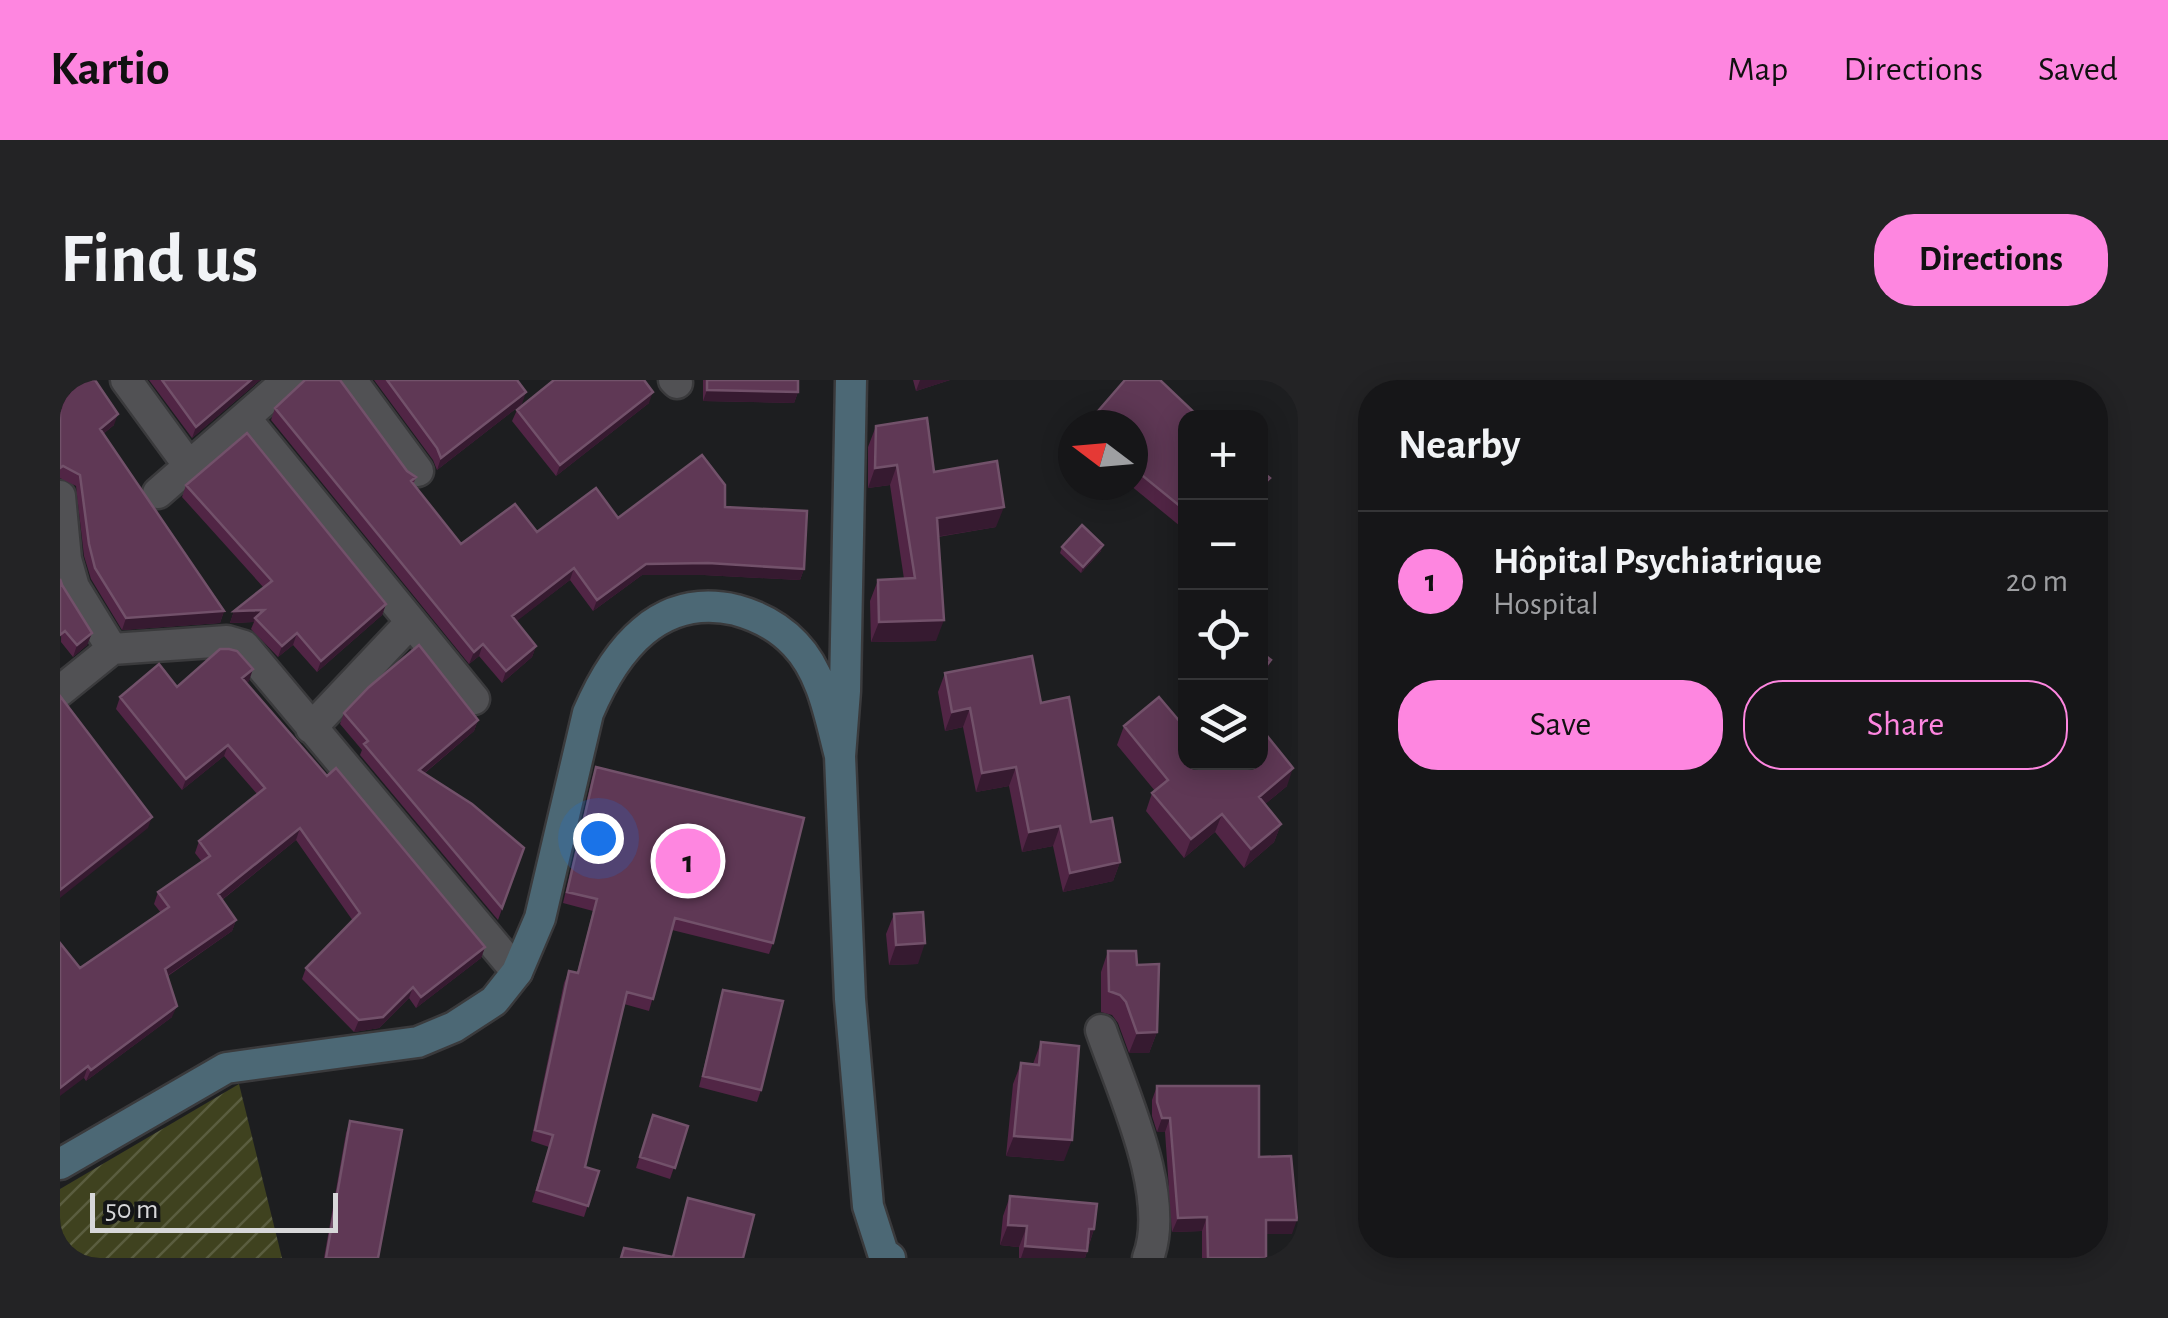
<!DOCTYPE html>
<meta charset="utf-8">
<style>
:root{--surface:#161618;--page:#232325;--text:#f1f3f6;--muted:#9e9fa2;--line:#353537;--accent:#fe86e0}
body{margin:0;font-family:"Alegreya Sans",sans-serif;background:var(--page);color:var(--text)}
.controls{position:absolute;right:30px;top:30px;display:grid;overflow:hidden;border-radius:20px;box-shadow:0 5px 25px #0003}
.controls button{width:90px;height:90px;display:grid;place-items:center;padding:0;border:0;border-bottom:2px solid var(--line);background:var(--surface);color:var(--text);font:50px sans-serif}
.compass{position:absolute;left:998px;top:30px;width:90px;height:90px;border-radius:50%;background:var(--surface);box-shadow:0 5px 25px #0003;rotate:286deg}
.scale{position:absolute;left:30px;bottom:25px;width:248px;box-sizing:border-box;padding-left:10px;border:5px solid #d7d7d9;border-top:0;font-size:28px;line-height:35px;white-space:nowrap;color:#d7d7d9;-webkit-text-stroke:8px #141517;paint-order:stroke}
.you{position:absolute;left:538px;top:458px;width:35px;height:35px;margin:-25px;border:8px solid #fff;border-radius:50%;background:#1a73e8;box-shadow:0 0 0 15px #1a73e833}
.badge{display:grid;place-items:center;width:65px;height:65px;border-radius:50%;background:var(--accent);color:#111;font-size:32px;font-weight:700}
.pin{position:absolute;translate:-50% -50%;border:5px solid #fff;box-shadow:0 2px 10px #0006}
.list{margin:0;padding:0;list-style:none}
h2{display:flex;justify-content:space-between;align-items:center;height:130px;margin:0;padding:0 40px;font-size:42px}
h2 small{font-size:32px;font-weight:400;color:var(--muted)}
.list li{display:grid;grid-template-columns:65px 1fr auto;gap:30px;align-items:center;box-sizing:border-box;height:140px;padding:0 40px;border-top:2px solid var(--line)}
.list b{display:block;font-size:38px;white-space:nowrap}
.list p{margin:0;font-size:32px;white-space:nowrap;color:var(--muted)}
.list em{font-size:32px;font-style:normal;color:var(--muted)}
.actions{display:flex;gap:20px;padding:30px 40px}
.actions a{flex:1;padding:22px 0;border:2px solid var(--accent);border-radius:40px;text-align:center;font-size:35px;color:var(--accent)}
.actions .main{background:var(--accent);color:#111}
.icon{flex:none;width:55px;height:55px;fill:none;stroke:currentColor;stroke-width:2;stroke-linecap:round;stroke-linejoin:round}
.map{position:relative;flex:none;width:1238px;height:878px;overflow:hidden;border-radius:40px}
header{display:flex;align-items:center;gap:60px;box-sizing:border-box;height:140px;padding:0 50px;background:var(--accent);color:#111}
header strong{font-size:48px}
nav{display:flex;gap:55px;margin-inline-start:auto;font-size:35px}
.intro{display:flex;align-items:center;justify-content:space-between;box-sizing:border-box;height:240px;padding:0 60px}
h1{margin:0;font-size:70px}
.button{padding:25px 45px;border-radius:40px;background:var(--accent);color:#111;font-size:35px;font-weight:700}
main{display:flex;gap:60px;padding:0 60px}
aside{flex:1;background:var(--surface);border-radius:40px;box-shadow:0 5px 25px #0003}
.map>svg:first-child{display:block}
.garden{fill:url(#garden-furrows)}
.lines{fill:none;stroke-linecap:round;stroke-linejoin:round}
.minor-casing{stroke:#3a3a3c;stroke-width:35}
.secondary-casing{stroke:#3a3a3c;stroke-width:35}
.minor{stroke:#515154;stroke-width:30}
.secondary{stroke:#4c6875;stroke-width:30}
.wall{fill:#512545}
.shaded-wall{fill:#361a30}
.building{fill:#5f3855;stroke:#72516a;stroke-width:2.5}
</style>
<header>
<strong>Kartio</strong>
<nav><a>Map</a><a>Directions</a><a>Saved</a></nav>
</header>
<div class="intro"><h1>Find us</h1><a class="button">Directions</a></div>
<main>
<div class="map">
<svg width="1238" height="878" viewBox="0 0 1238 878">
<defs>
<pattern id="garden-furrows" width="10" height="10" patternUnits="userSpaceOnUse" patternTransform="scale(2.5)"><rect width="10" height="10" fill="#3f421f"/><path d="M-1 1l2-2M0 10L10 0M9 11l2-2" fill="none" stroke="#5a5d3f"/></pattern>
</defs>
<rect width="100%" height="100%" fill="#1d1e20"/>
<!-- garden -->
<path class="garden" d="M179,704l43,174h-222v-69z"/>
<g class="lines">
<defs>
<path id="minor" d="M66,0l63,86
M291,0l67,91
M614,0l3,3
M185,38l229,281
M98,113l130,-113
M0,116l6,63 8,28 38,62 115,-8 17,5 273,326
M0,311l52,-42
M251,348l100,-106
M1041,650c21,61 71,166 47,228"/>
<path id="secondary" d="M791,0l-6,311 -5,65 10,243 18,207 15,47 7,5
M0,784l166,-96 192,-26 36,-15 40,-26 23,-29 23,-54 48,-205c27,-63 71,-121 148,-103 22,6 43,17 59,34 28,29 35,74 45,112"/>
</defs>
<!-- minor casing -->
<use href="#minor" class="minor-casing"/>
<!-- secondary casing -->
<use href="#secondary" class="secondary-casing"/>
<!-- minor -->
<use href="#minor" class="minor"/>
<!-- secondary -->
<use href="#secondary" class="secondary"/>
</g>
<!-- wall -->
<path class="wall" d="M0,0l54,45 -11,9 121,177 -4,12 -98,7 -31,-51 -7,-23 -8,-70 -16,-8z
M89,0h111l-68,58z
M314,0h143l5,24 -85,66 -4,-10z
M643,0h95v12l-4,11 -91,-2z
M853,0h37l-34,11z
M589,23l-93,73 -44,-55 5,-11z
M1125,24l1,14v113l-56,-46h3v-60z
M215,28l132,63 9,6 -3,8 48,59 157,-26 107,-11 79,62 -4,11 -96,-5h-62l-49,36 -23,-31 -54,41 20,25 -4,11 -30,26 -23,-27 -10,8 -198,-244z
M816,46l58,46 62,55 -58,10 -2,104 -65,1 -1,-41 8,-21 26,-1 -14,-94 -22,3v-41z
M126,105l200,119 -4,11 -65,57 -24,-27 -15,12 -27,-28 3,-7 -24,1 4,-12 30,-23 -82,-91z
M1002,167l39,4 -20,22 -21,-20z
M2,205l30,48 -5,12 -14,12 -12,-15z
M885,293l96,30 50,119 29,40 -7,19 -50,11 -10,-46 -31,6 -13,-66 -33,6 -13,-65 -18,4 -7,-39z
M189,301l-3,2 81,93 158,171 -4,11 -65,50 -7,-10 -30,30 -25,4 -52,-53 4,-11 47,-47 -57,-81 -74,60 14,20 -4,11 -64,45 4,41 -86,64 -2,-3 -4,-110 81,-55 -7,-9 4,-12 44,-30 -7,-9 4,-12 58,-47 -33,-38 -42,34 -66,-81 4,-12 57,-10z
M284,333l134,7 -4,11 -49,42 99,75 -26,72 -138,-165 2,-5 -22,-26z
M1064,346l62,36 101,24 -22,18 16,20 -7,18 -30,26 -29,-36 -31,26 -38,-47 6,-18 3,-2 -38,-46z
M536,387l177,176 -4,11 -97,-24 -23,81 -25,-7 -39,163 14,4 -15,46 -52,-15 17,-55 -18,-6 33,-158 5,-12 8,2 16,-62 -30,-8 29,-125z
M834,534l24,50 -29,1 -3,-31z
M1048,571l29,14 20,67 -8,21h-20l-11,-30 -6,-8 -11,-3v-40z
M663,610l38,100 -4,12 -58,-15z
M981,662l23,119 -58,-5 7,-72 8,-21 12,1z
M1097,706l102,71 33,77h-26v24h-64v-27l-30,1 -7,-100h-8l-5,-16v-16z
M593,735l35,11 -18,53 -34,-11z
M290,741l28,137h-54l22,-125z
M950,816l84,33 -9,29h-66v-11l-19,-2 3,-29z"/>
<!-- shaded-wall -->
<path class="shaded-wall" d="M191,0h9l-68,58 4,-11z
M860,0h30l-34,11z
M647,10l91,2 -4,11 -91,-2z
M466,12l-4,12 -85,66 4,-12z
M593,12l-4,11 -93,73 4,-11z
M58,34l-4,11 -19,15 5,-11z
M837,85l-7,20 -22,3 7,-20z
M1210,98l-6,15 -4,4v-10z
M944,127l-8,20 -67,11 8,-20z
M1043,165l-2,6 -20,22 2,-6z
M648,183l96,6 -4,11 -96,-5h-62l-49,36 4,-11 49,-36z
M514,188l-4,12 -62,48 4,-12z
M326,224l-4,11 -65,57 4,-11z
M204,230l-9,8 -1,4 -24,1 4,-12z
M164,231l-4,12 -98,7 4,-12z
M884,240l-8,21 -65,1 8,-20z
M32,253l-5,12 -14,12 4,-12z
M237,253l-4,12 -15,12 4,-11z
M423,264l-4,12 -10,8 5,-12z
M476,266l-4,11 -30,26 4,-12z
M1211,280l-7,19 -4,5v-11z
M193,289l-4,12 -11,9 4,-12z
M910,328l-7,19 -18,4 7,-19z
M418,340l-4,11 -59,50 4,-11z
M168,365l-4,11 -42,34 4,-11z
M956,387l-7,19 -33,6 6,-19z
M1233,388l-6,18 -35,29 7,-18z
M1162,434l-7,18 -31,26 7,-19z
M92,437l-4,11 -88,70v-8z
M1221,444l-7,18 -30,26 7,-19z
M1000,446l-7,20 -31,6 7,-20z
M240,448l-4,12 -82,66 4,-12z
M1060,482l-7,19 -50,11 7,-19z
M176,540l-4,11 -71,49 4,-11z
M865,563l-7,21 -29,1 7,-20z
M425,567l-4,11 -65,50 5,-11z
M353,607l-4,11 -30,30 -25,4 5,-12z
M117,626l-5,11 -86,64 5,-11z
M1097,652l-8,21h-20l8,-20z
M28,686l-4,12 -24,18v-8z
M1102,738h8l-5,14h-8z
M954,756l58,4 -8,21 -58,-5z
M1147,837l-5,14 -30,1 6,-14z
M1206,840h31l-5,14h-31z
M948,845l19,1 -8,21 -19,-2z
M1029,849h5l-7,21z
M965,866l62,5 -2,7h-64z"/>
<!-- building -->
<path class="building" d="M0,0h35l23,34 -18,15 124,182 -98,7 -31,-50 -6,-24 -9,-69 -17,-9 -3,2z
M102,0h89l-55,47z
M245,0h35l67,91 9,6 -5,4 50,63 54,-40 22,28 59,-44 22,30 84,-63 23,30v22l82,4 -3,58 -96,-6 -62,1 -49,36 -23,-32 -62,48 24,30 -30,25 -23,-27 -9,8 -199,-244z
M327,0h130l9,12 -85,66 -4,-10z
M494,0h90l9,12 -93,73 -43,-55z
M647,0h91v12l-91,-2z
M1065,0h35l40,38h-14v93l-53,-43v-43h-47z
M867,38l7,54 63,-11 7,46 -67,11 7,102 -65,2 -1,-42 37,-2 -18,-113 -22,3 1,-42z
M187,53l139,171 -65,57 -24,-28 -15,13 -27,-28 9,-8 -30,1 38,-30 -86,-96z
M1200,90l10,8 -10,9z
M1022,145l21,20 -20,22 -21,-20z
M0,199l2,6 30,48 -15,12 -12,-14 -5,4z
M359,265l59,75 -59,50 53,34 52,44 -22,60 -138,-164 4,-3 -24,-28 25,-26z
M160,269h9l8,2 16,18 -11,9 85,98 9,-8 149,179 -64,50 -8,-10 -30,30 -24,3 -53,-52 54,-55 -60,-85 -82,66 18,26 -71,49 12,37 -86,64 -3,-4 -28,22v-145l20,25 89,-61 -11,-15 52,-36 -11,-15 66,-53 -37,-43 -42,34 -66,-82 39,-33 18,23z
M1200,271l11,9 -11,13z
M972,276l9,47 28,-6 22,125 21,-4 8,44 -50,11 -10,-47 -31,6 -13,-65 -34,6 -12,-65 -18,4 -7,-39z
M0,316l92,121 -92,73z
M1099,317l27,32v33h74v-35l33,41 -34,29 22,27 -30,25 -29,-35 -31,25 -39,-46 16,-13 -44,-54z
M536,387l208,51 -31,125 -98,-25 -22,81 -26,-7 -42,175 14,4 -11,35 -51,-16 16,-55 -18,-5 34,-159 9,2 19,-74 -30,-7z
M863,532l2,31 -29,2 -2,-31z
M1048,571h28l1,14 22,-1 -2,68 -20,1 -11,-31 -6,-7 -11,-4z
M663,610l60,11 -22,89 -58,-14z
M981,662l38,4 -7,94 -58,-4 7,-73 18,2z
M1097,706h102v71l32,-1 6,64h-31v38h-58l-1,-41 -29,1 -8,-100h-8l-5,-16z
M593,735l35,11 -13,42 -35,-11z
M290,741l52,9 -24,128h-52z
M950,816l87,8 -3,25h-5l-2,22 -62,-5 2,-20 -19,-1z
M628,818l66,17 -11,43h-122l3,-10 49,9z"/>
</svg>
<div class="controls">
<button>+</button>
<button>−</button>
<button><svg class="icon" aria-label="locate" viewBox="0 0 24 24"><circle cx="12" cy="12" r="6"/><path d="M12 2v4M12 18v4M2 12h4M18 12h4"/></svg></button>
<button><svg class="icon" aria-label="layers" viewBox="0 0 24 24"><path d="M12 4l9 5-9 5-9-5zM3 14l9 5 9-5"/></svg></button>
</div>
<svg class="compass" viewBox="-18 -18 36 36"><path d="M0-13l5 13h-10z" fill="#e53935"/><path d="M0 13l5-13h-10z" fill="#9e9fa2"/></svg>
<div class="scale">50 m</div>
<div class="you"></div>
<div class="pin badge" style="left:628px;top:481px">1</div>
</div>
<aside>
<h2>Nearby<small></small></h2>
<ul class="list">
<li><span class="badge">1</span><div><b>Hôpital Psychiatrique</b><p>Hospital</p></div><em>20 m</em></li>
</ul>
<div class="actions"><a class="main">Save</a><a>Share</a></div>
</aside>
</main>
